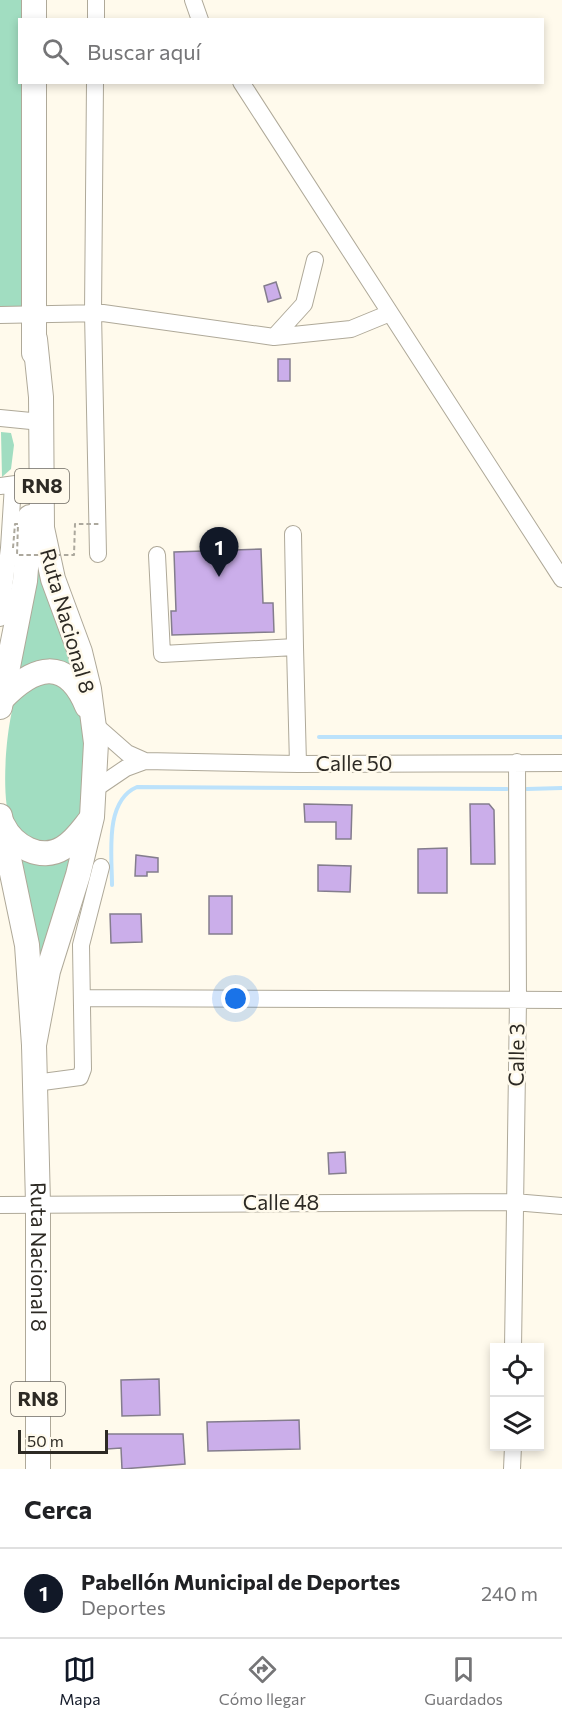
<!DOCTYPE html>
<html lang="es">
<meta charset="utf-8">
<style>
:root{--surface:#fff;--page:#f2f2f2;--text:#202124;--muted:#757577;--line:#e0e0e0;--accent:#111827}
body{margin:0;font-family:Commissioner,sans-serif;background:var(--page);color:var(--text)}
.controls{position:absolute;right:18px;bottom:18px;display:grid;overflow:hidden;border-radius:0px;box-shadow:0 3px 9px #0003}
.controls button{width:54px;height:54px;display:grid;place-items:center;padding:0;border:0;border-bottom:2px solid var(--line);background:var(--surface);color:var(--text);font:30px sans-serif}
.scale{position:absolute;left:18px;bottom:15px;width:90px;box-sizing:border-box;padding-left:6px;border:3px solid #2d2a24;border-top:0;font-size:16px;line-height:21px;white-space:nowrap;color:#2d2a24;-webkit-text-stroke:4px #fffaec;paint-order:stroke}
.you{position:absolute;left:236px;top:999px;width:21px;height:21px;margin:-15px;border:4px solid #fff;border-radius:50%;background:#1a73e8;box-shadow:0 0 0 9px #1a73e833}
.badge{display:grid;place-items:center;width:39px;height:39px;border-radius:50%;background:var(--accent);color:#fff;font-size:20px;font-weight:700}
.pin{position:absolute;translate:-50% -50px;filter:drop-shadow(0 2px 3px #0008)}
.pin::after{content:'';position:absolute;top:32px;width:21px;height:18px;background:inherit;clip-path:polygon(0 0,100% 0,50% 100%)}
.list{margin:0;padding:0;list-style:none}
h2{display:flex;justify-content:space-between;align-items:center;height:78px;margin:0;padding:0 24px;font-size:26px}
h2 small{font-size:20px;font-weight:400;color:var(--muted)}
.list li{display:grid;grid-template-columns:39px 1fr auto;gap:18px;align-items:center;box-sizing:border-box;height:90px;padding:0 24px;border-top:2px solid var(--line)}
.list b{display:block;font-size:22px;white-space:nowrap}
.list p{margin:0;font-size:20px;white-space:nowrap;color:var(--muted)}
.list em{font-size:20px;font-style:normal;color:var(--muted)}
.icon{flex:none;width:33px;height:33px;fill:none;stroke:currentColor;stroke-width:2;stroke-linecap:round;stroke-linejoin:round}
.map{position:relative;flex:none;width:562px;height:1469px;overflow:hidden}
.search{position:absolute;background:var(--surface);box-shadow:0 3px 9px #0003;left:18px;right:18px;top:18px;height:66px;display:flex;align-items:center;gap:15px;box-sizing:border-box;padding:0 21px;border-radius:0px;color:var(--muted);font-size:22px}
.sheet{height:168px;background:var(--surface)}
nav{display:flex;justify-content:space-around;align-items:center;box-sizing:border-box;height:84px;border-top:2px solid var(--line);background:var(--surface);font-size:16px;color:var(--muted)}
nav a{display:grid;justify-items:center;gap:3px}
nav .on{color:var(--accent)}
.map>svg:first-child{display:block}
.green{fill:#a1ddc1}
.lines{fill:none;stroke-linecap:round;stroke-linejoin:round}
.stream{stroke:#bce2fb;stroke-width:4}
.building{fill:#cbaeea;stroke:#847d8d;stroke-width:1.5}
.minor-casing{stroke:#afa999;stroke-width:18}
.highway-casing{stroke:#afa999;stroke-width:26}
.minor{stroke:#fff;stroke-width:16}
.highway{stroke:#fff;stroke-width:24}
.path-bridge{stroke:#aca89d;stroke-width:2;stroke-dasharray:4.5 3;stroke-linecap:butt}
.labels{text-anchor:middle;stroke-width:5;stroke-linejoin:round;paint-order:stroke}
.shield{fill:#fffaec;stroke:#6c6860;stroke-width:1.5}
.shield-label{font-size:20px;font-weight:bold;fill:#2d2a24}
.street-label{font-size:21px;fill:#2d2a24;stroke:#fffaec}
</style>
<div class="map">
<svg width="562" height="1469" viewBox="0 0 562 1469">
<rect width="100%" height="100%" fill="#fffaec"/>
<!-- green -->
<path class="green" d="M0,0h25v19l-5,1v62l5,1 4,232h-29z
M1,432l10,1 3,12 -3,24 -9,8z
M33,551l45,125h-67z
M50,681l24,13 11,31 -1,92 -28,26 -20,2c-8,-7 -20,-14 -25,-22 -11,-25 -5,-102 6,-129z
M77,850l-37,118 -23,-112z"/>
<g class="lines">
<!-- stream -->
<path class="stream" d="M319,737h243
M527,789l35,-1
M112,885c0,-30 -8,-84 25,-98l370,2"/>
</g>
<!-- building -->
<path class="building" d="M276,282l5,16 -13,4 -4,-16z
M278,359h12v22h-12z
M261,549l2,54h10l1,29 -102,3 -1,-24h5l-2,-59z
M304,804l48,1 -1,34h-15v-17h-31z
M470,804h19l5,6 1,54h-24z
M447,848v45h-29v-44z
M136,855l22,3v14h-11v4h-12z
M318,865l33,1 -1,26 -32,-1z
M209,896h23v38h-23z
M110,914h31l1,28 -31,1z
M345,1152l1,21 -17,1 -1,-21z
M159,1379l1,36 -38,1 -1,-36z
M299,1420l1,29 -92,2 -1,-29z
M107,1434h76l2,30 -63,5 -1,-21 -14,1z"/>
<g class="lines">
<defs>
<path id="minor" d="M193,0l7,20
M96,20v-20
M95,82l-2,231 5,241
M241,82l321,497
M0,315l103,-2 171,24 30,-33 11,-44
M274,337l77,-8 39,-16
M0,418l31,3
M0,486l30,-4
M293,534l2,113
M157,555l5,99 133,-7 3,117
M0,618l9,-70 4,-63
M94,724l33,29 18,8 153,3 264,-1
M95,789l31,-21 19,-7
M84,998l478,2
M35,1083l45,-6 3,-8 -2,-124 20,-78
M0,1205l514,-3 48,4
M513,1348l5,-348 -1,-238
M512,1469l1,-23"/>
<g id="highway">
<path d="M34,0v20"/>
<path d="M34,353v-271"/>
<path d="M2,699c32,-33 64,-43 85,7"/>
<path d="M0,707l25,-126 5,-64"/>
<path id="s1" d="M0,816l27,129 7,100 4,159v265"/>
<path d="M3,825c10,21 38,37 60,23 12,-7 19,-18 27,-28"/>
<path d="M34,1045l14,-74 30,-96 14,-58 4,-74 -7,-54 -9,-37 -27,-73 -11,-51 -1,-131 -6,-58"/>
</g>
</defs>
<!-- minor casing -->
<use href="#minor" class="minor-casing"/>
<!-- highway casing -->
<use href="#highway" class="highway-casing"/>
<!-- minor -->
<use href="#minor" class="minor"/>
<!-- highway -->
<use href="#highway" class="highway"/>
<!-- path-bridge -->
<path class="path-bridge" d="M13,548l2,-24h3l-1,31h57l1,-31h24"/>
</g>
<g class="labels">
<!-- shield labels -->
<g class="shield">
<rect x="15" y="469" width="54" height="34" rx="4.5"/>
<rect x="11" y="1382" width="54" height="34" rx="4.5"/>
</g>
<g class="shield-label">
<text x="42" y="493">RN8</text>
<text x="38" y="1406">RN8</text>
</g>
<!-- street labels -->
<g class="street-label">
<text transform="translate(67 621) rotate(74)" y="7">Ruta Nacional 8</text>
<text x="354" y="771">Calle 50</text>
<text transform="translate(517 1055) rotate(-89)" y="7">Calle 3</text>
<text x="281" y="1210">Calle 48</text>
<text dy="7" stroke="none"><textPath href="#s1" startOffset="444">Ruta Nacional 8</textPath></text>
</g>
</g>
</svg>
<div class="controls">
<button><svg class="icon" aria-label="locate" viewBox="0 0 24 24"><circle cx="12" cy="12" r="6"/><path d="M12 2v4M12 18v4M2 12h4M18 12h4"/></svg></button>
<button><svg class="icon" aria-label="layers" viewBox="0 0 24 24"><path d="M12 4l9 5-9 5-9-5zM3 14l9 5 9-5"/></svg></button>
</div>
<div class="scale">50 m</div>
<div class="you"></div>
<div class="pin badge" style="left:219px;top:577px">1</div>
<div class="search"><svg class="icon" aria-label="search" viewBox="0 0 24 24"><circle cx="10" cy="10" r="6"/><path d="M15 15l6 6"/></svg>Buscar aquí</div>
</div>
<section class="sheet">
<h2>Cerca<small></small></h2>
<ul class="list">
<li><span class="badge">1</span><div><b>Pabellón Municipal de Deportes</b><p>Deportes</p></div><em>240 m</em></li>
</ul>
</section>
<nav>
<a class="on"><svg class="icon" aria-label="map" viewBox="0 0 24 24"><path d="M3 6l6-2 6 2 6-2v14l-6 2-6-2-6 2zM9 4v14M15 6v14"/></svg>Mapa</a>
<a><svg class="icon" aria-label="directions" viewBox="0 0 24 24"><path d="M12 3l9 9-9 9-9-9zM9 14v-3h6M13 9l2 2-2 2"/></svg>Cómo llegar</a>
<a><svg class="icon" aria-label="saved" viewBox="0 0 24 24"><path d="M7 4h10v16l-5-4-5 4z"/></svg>Guardados</a>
</nav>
